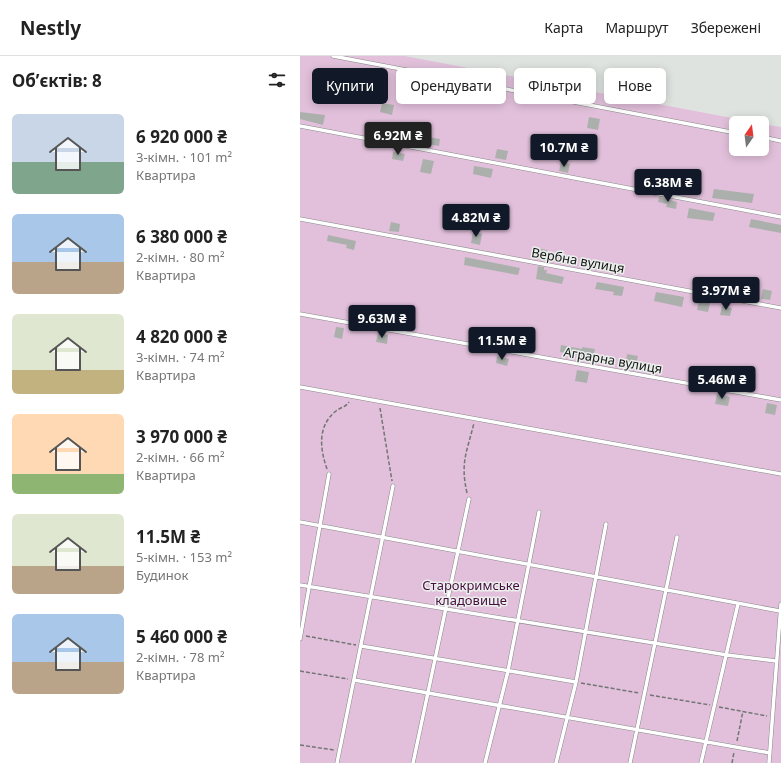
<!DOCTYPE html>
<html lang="uk">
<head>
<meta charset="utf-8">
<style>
	:root { --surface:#fff; --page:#f6f6f6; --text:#222; --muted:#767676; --line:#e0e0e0; --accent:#111827 }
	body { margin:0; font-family:"Noto Sans",sans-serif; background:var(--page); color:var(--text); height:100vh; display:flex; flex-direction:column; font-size:15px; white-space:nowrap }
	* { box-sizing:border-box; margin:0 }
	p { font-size:13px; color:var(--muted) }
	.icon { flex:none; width:22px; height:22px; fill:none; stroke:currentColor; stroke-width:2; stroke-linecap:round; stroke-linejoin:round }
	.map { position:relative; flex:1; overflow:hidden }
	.sheet { display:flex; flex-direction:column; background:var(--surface); width:300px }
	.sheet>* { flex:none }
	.top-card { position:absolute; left:12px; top:12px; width:380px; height:36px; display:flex; gap:8px }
	.needle { width:26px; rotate:14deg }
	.fabs { position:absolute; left:429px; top:60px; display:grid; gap:8px }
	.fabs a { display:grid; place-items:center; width:40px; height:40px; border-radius:6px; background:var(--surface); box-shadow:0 2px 10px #0003; font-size:20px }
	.price { position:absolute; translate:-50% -34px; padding:0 9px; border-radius:4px; background:var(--accent); color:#fff; font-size:13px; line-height:26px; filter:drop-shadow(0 1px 2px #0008) }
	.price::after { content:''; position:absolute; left:50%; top:24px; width:12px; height:9px; margin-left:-6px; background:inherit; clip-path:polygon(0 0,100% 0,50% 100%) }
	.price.on { background:#222; color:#fff }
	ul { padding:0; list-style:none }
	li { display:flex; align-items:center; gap:12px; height:100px; padding:0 12px }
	li span { display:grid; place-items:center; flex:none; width:112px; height:80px; border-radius:6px; color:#555 }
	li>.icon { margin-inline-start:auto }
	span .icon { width:48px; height:48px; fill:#fffc; stroke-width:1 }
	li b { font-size:17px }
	h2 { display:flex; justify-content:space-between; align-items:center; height:48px; padding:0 12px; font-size:17px }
	.chip { padding:0 14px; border-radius:6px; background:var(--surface); box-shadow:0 2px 10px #0003; font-size:14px; line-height:36px }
	.chip.on { background:var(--accent); color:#fff }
	header { display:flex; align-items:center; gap:24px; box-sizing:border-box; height:56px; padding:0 20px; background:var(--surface); border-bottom:1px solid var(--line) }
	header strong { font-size:19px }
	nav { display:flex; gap:22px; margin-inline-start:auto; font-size:14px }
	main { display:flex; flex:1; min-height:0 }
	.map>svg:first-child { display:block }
</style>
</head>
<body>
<header>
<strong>Nestly</strong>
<nav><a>Карта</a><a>Маршрут</a><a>Збережені</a></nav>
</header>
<main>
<section class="sheet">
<h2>Об’єктів: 8<svg class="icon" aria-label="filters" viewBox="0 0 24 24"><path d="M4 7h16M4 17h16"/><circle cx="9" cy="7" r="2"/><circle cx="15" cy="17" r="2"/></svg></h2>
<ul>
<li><span style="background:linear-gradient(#c9d6e8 60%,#7fa58c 0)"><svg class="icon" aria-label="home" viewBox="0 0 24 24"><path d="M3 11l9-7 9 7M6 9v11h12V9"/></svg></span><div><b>6 920 000 ₴</b><p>3-кімн. · 101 m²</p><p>Квартира</p></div></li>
<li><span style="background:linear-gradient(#a9c7e8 60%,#b9a48a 0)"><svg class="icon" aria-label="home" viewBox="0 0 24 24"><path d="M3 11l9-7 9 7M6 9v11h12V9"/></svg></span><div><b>6 380 000 ₴</b><p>2-кімн. · 80 m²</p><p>Квартира</p></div></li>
<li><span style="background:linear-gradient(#dfe7d0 70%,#c2b280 0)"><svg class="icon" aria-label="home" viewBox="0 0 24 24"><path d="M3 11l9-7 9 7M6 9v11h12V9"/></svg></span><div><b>4 820 000 ₴</b><p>3-кімн. · 74 m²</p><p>Квартира</p></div></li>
<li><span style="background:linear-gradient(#ffd9b3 75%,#8fb573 0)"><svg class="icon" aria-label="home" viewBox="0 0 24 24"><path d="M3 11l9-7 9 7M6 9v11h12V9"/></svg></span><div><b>3 970 000 ₴</b><p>2-кімн. · 66 m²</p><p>Квартира</p></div></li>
<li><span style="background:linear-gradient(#dfe7d0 65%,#b9a48a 0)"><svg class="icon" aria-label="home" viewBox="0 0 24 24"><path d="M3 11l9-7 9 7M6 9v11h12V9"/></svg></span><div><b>11.5M ₴</b><p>5-кімн. · 153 m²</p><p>Будинок</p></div></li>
<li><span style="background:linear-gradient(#a9c7e8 60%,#b9a48a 0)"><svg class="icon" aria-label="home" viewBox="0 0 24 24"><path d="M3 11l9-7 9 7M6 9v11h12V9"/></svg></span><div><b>5 460 000 ₴</b><p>2-кімн. · 78 m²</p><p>Квартира</p></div></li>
</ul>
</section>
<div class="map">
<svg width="481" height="707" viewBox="0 0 481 707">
	<rect width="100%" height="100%" fill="#dee3e0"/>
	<path fill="#e2c0db" d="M0,0h105l353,67h-22v26h26v-25l19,3v636h-481z"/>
	<path fill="#acb0ad" d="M69,20l12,2 -2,8 -12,-2z
		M108,27l13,2 -2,9 -12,-3z
		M150,37l12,2 -2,8 -11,-3z
		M82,47l12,2 -2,10 -12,-3z
		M0,56l25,3 -2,10 -23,-6z
		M289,61l11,2 -2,11 -11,-2z
		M128,81l12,2 -1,7 -12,-2z
		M197,93l11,2 -2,9 -11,-2z
		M93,96l12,2 -2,7 -11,-2z
		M123,103l11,2 -3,13 -11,-2z
		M261,106l9,2 -2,9 -9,-2z
		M174,110l19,3 -2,9 -18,-4z
		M342,116l8,2 -2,12 -9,-2z
		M363,122l9,2 -2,13 -10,-2z
		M414,133l40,5 -2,9 -40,-5z
		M359,141l18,5 -1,7 -10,-2 1,-3 -9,-2z
		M389,152l26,5 -2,8 -26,-3z
		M451,163l30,6v8l-32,-6z
		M91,166l9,2 -1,8 -10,-1z
		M173,176l9,2 -2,11 -9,-2z
		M28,179l28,6 -2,9 -8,-2 1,-3 -20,-4z
		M237,192l10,2 -2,11 -9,-4z
		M165,201l55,11 -2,7 -54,-10z
		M238,210l6,1v3h3l-1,3 18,4 -2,7 -26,-5z
		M297,226l27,5 -2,9 -9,-1 1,-3 -19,-3z
		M463,233l9,2 -2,9 -9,-1z
		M356,236l28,5 -2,10 -28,-6z
		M399,245l11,2 -2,9 -11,-2z
		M422,250l10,2 -2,8 -10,-1z
		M36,271l8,1 -2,11 -8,-2z
		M78,277l10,2 -1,9 -11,-2z
		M261,289l21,4v-2l13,2 -2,9 -33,-6z
		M327,298l11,2 -2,9 -10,-2z
		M197,300l12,3 -2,7 -11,-3z
		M277,314l12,2 -2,11 -12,-2z
		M445,316l11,3 -2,11 -11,-2z
		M417,338l13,3 -2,9 -13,-2z
		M467,347l10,2 -2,10 -10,-2z"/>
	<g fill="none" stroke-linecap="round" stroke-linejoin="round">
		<g stroke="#858987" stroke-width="4.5">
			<path id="lane" d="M33,0l403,77
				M0,70l481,91
				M462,81l19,4
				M0,163l481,89
				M0,258l481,86
				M0,331l481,87
				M0,466l480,89
				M0,529l427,70 49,6
				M0,583l29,-165
				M61,590l215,36
				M54,624l416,73
				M37,707l56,-277
				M113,707l56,-264
				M185,707l23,-92 31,-159
				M256,707l20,-81 30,-158
				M330,707l47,-226
				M401,707l37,-159
				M469,707l12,-159"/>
		</g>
		<path stroke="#717573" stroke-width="1.5" stroke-dasharray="4 2" stroke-linecap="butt" d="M80,352l12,73
			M27,413c-7,-20 -10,-43 9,-58 5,-4 10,-4 13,-9
			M167,437c-7,-31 0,-41 7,-70
			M6,580l50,9
			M0,615l48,8
			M281,627l58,10
			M350,639l60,10
			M419,651l48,9
			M437,685l6,-30
			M0,689l34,5
			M432,707l2,-11"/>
		<use href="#lane" stroke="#fff" stroke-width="3.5"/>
	</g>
	<g text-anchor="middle" stroke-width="3" stroke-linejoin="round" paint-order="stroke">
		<g font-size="13" fill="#151716" stroke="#ecf0ed">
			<text transform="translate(278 204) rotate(10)" y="5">Вербна вулиця</text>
			<text transform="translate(313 304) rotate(10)" y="5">Аграрна вулиця</text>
		</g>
		<g font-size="13" fill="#470e40" stroke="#ecf0ed">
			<text x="171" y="534">Старокримське<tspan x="171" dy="15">кладовище</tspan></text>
		</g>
	</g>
</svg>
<div class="fabs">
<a><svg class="needle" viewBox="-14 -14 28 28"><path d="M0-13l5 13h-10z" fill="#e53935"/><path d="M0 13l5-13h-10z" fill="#767676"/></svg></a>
</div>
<b class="price on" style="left:98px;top:100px">6.92M ₴</b>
<b class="price" style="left:264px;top:112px">10.7M ₴</b>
<b class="price" style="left:368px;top:147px">6.38M ₴</b>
<b class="price" style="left:176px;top:182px">4.82M ₴</b>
<b class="price" style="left:426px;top:255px">3.97M ₴</b>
<b class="price" style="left:82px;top:283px">9.63M ₴</b>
<b class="price" style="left:202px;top:305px">11.5M ₴</b>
<b class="price" style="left:422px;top:344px">5.46M ₴</b>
<div class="top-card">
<a class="chip on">Купити</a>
<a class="chip">Орендувати</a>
<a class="chip">Фільтри</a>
<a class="chip">Нове</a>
</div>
</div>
</main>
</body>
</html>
